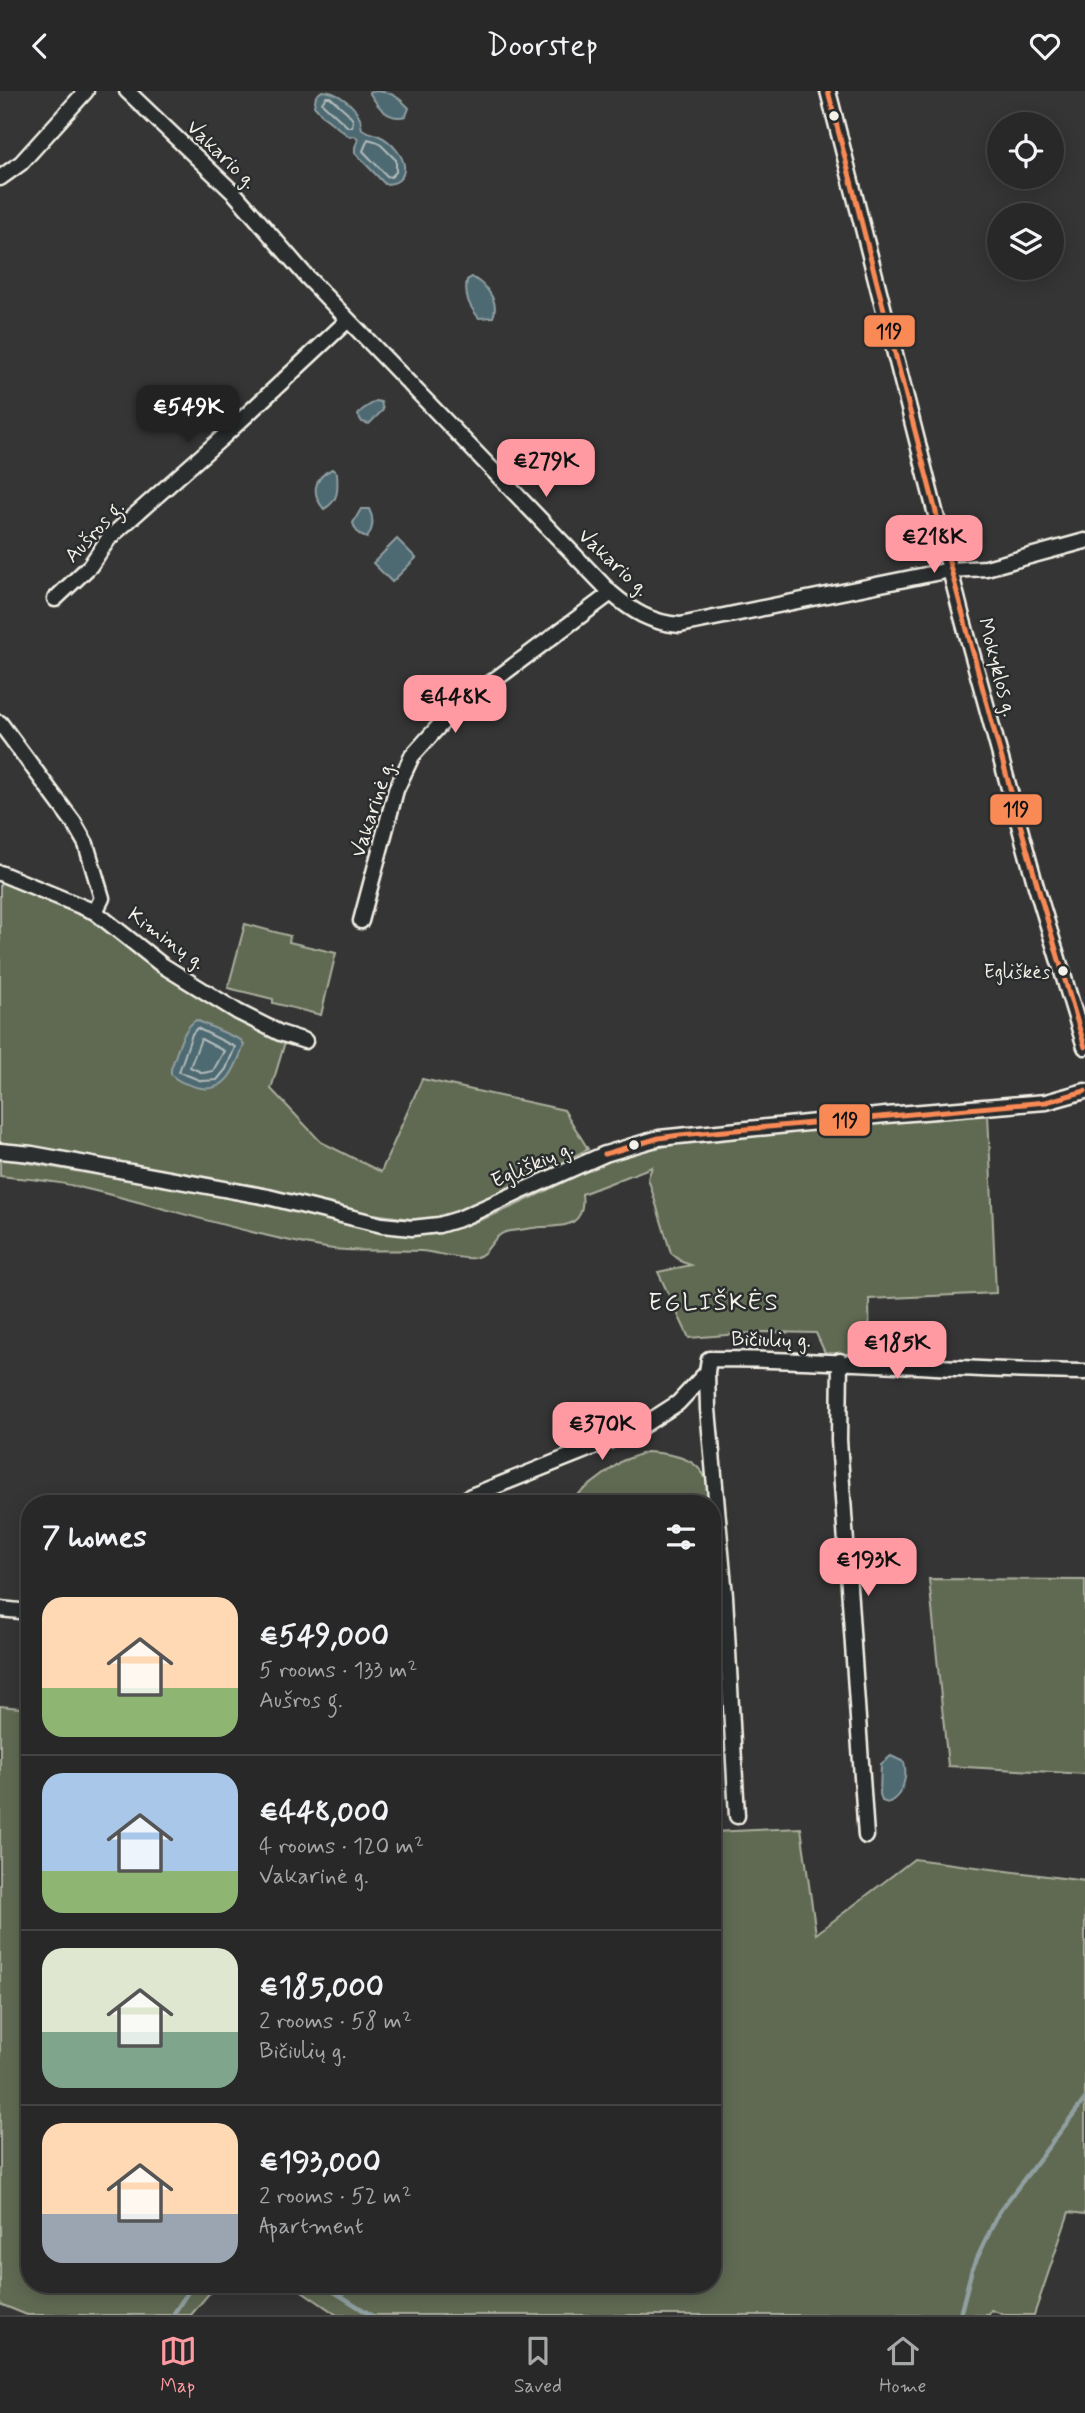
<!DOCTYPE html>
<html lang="en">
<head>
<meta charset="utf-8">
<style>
	:root { --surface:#282828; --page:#343434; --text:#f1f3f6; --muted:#a5a6a8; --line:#444445; --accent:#ff9aa2 }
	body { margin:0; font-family:Mynerve,sans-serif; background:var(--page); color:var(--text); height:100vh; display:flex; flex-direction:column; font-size:26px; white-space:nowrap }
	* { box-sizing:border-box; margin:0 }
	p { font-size:23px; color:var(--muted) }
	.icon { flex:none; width:38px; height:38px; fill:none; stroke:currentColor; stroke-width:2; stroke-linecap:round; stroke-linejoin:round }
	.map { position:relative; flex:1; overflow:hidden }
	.details { position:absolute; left:21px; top:1404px; width:700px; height:798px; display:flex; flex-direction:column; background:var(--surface); border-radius:28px; box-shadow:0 4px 18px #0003,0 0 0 2px var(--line) }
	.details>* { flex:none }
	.fabs { position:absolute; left:987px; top:21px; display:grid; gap:14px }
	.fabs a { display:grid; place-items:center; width:77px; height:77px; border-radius:50%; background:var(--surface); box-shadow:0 4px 18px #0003,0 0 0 2px var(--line); font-size:35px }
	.price { position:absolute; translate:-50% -60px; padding:0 16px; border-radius:14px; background:var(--accent); color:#111; font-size:23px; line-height:46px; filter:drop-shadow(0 2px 4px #0008) }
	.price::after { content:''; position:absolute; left:50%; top:42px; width:21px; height:16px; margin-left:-10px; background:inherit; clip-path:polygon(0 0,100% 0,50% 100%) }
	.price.selected { background:#222; color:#fff }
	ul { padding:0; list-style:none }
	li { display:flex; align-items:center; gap:21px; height:175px; padding:0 21px }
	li+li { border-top:2px solid var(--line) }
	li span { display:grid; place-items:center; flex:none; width:196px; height:140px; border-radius:21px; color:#555 }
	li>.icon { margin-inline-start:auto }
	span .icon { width:84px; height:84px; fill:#fffc; stroke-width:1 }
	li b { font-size:30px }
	h2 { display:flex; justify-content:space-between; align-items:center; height:84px; padding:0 21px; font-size:30px }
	header { display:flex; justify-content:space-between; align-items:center; height:91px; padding:0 21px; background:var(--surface); font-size:32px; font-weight:600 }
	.tabs { display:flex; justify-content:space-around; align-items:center; height:98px; border-top:2px solid var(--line); background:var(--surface); font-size:19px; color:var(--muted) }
	.tabs a { display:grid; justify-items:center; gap:4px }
	.tabs .selected { color:var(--accent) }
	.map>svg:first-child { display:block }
</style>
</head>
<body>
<header><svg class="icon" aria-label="back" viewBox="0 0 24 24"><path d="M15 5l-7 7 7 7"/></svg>Doorstep<svg class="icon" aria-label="heart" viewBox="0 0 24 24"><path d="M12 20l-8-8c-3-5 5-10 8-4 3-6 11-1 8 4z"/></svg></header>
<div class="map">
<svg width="1085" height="2224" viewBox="0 0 1085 2224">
	<rect width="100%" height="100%" fill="#363535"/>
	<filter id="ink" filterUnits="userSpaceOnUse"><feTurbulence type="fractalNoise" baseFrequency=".0143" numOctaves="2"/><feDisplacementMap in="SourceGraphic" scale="14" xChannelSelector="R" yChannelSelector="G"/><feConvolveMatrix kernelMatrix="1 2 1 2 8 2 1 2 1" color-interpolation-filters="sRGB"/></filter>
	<g filter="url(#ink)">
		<path fill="#606b52" stroke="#aaae9d" stroke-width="2" d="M0,789l89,38 114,81 82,43 -14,47 50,53 60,30 41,-93 142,31 24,39 -50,27 -80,36 -22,6 -18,2 -52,-7 -110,-27 -256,-41z
			M245,833l45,12 -1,6 47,11 -15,62 -48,-12v-4l-45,-11z
			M988,1022l8,180 -127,6 1,57 -44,-1 -10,-22 -51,-1 -76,6 -31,-66 33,-7 -9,-3 -11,-9 -23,-75 4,-11 -70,27c4,32 -16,32 -40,33 -11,1 -21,3 -32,4 -20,3 -19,24 -36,27 -11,2 -39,-6 -53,-7 -31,-2 -63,2 -95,-3 -85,-15 -168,-43 -252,-62 -24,-6 -50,-7 -74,-10v-18c96,17 193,32 288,52 53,11 103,29 157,20 50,-9 110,-46 157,-66 32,-13 65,-18 98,-24z
			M646,1361c38,2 63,10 66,51h-146l56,-42z
			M929,1488l156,1v194l-137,-8z
			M0,1615l30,3v575h191l-10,7 -20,24h-164l-27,-11z
			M801,1737l15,106 98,-75 171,22v333l-16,-2 -35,103h-29l-14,-5 -2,5h-652l-41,-28 -10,-3h426v-452z"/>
		<path fill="#4e6972" stroke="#909fa1" stroke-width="2" d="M322,0c14,0 32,13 38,27 1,3 1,8 2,11 5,4 9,3 15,6 13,5 32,24 26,39 -3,8 -10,10 -18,10l-30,-31v-6l3,-7 -3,-4 -5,1 -26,-20 -10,-11 2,-10z
			M371,0c18,0 26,4 38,17l-3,8c-18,5 -28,-9 -37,-24z
			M472,186c14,8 28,24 21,40l-14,1c-10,-12 -15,-22 -12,-38z
			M376,310l5,1 2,8 -14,14 -7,-2 -4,-7 4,-5z
			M332,378l5,4c1,16 2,28 -13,36 -13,-15 -11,-31 8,-40z
			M361,418h8c6,11 4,20 -2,29 -8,-2 -12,-7 -14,-15z
			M397,448l19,19 -24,24 -19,-19z
			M196,929l45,20 3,5c-9,24 -18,50 -48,42 -9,-3 -19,-5 -25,-13v-5c6,-16 11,-40 25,-49z
			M891,1665l13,6c4,15 -1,34 -16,41l-6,-2 -2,-7 1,-30z"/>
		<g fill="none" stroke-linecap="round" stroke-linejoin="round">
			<path stroke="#b2bbb9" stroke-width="2" d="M326,6h4l17,15 6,8 -1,7h-4l-26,-24z
				M368,48l10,3 18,18v12l-5,5 -4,-1 -24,-25z
				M197,937l38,19 -9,22 -9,11 -15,1 -23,-9 13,-38z
				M201,948l23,12 -11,20 -10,2 -13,-6z"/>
			<path stroke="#909fa1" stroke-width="4.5" d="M322,2193l49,31
				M173,2224l20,-31
				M960,2224l12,-46 27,-57 86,-113"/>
			<g stroke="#f4f1e8" stroke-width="19">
				<path id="minor" d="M127,0l109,104 71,82 304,316c21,18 40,30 69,32l270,-55 36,-2 99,-27
					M828,0l133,522 74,270 50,164
					M0,87l21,-15 65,-72
					M55,508l35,-33 19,-28 114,-101 125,-117
					M0,632l74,100 12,21 16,54 -7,14
					M0,782l95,39 67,53 76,47 42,21 25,8
					M361,830l35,-131 16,-34 36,-40 29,-23 134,-100
					M0,1060l32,3 236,43 114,28 30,3 27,-3 20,-6 146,-65 54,-16 227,-23 160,-13 39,-11
					M840,1270l-1,79 27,396
					M460,1412l11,-7 165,-66 42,-27 29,-31
					M0,1518l30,3
					M737,1725l-12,-220 -17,-187 -1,-37 2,-13c126,0 251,12 376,13"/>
			</g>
			<use href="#minor" stroke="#2a2d2e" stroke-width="14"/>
			<g stroke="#2a2d2e" stroke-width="10">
				<path id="bus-1" d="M828,0c82,320 161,640 257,956
					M605,1063l54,-16 21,-3 366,-33 39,-11"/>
			</g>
			<use href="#bus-1" stroke="#f98a56" stroke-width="5"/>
		</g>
	</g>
	<g fill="#f4f1e8" stroke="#2a2d2e" stroke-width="2.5">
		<circle cx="834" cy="25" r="6"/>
		<circle cx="1063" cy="880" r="6"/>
		<circle cx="634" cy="1054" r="6"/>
	</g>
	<g text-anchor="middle" stroke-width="5" stroke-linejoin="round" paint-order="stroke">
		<g font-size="19" fill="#f4f1e8" stroke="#2a2d2e" text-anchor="end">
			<text x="1050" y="887">Egliškės</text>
		</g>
		<g font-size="21" fill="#f4f1e8" stroke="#2a2d2e">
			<text transform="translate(222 63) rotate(44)" y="7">Vakario g.</text>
			<text transform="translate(94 440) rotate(-47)" y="7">Aušros g.</text>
			<text transform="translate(614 471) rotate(43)" y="7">Vakario g.</text>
			<text transform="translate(998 576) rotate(75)" y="7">Mokyklos g.</text>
			<text transform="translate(372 718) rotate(-72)" y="7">Vakarinė g.</text>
			<text transform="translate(167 847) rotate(36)" y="7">Kiminų g.</text>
			<text transform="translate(532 1073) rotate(-24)" y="7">Egliškių g.</text>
			<text transform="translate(771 1248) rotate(1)" y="7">Bičiulių g.</text>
		</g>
		<g font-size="24" letter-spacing="2" fill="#f4f1e8" stroke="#2a2d2e">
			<text x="714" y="1219">EGLIŠKĖS</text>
		</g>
	</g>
	<g stroke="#2a2d2e" stroke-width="2.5">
		<rect x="863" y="223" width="53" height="34" rx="7" fill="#f98a56"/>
		<rect x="989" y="702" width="54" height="33" rx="7" fill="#f98a56"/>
		<rect x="818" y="1012" width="53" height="34" rx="7" fill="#f98a56"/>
	</g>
	<g font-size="19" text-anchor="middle" font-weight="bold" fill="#111">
		<text x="889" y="247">119</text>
		<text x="1016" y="725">119</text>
		<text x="845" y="1036">119</text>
	</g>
</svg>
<div class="fabs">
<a><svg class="icon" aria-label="locate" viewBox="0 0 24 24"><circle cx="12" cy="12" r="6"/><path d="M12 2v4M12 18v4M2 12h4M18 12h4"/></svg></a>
<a><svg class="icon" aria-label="layers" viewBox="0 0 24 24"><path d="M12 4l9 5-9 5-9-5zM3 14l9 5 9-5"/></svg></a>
</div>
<b class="price selected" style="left:188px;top:354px">€549K</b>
<b class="price" style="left:546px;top:408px">€279K</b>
<b class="price" style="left:934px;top:484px">€218K</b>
<b class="price" style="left:455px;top:644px">€448K</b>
<b class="price" style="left:897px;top:1290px">€185K</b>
<b class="price" style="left:602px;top:1371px">€370K</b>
<b class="price" style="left:868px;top:1507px">€193K</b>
<section class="details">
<h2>7 homes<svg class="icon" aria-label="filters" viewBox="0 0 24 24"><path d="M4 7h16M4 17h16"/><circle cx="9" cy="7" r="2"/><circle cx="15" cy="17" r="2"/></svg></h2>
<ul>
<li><span style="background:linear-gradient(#ffd9b3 65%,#8fb573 0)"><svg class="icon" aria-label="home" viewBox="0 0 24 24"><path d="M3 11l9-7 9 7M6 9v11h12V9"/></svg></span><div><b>€549,000</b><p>5 rooms · 133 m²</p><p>Aušros g.</p></div></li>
<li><span style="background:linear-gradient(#a9c7e8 70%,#8fb573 0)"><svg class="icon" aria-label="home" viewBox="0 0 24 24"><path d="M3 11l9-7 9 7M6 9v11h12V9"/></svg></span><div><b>€448,000</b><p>4 rooms · 120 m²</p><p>Vakarinė g.</p></div></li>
<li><span style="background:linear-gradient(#dfe7d0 60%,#7fa58c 0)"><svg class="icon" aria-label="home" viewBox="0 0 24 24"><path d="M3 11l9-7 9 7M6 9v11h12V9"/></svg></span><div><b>€185,000</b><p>2 rooms · 58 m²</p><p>Bičiulių g.</p></div></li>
<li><span style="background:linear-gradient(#ffd9b3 65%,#9aa5b1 0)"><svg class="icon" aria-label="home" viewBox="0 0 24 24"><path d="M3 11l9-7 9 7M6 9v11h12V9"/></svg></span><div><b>€193,000</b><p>2 rooms · 52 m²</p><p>Apartment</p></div></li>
</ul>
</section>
</div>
<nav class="tabs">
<a class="selected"><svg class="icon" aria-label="map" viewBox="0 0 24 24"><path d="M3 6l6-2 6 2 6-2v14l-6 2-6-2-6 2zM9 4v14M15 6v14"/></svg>Map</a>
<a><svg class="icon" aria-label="saved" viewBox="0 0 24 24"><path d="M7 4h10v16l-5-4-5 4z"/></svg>Saved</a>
<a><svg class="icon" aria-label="home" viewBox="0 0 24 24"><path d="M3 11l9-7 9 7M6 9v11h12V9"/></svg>Home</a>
</nav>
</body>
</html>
